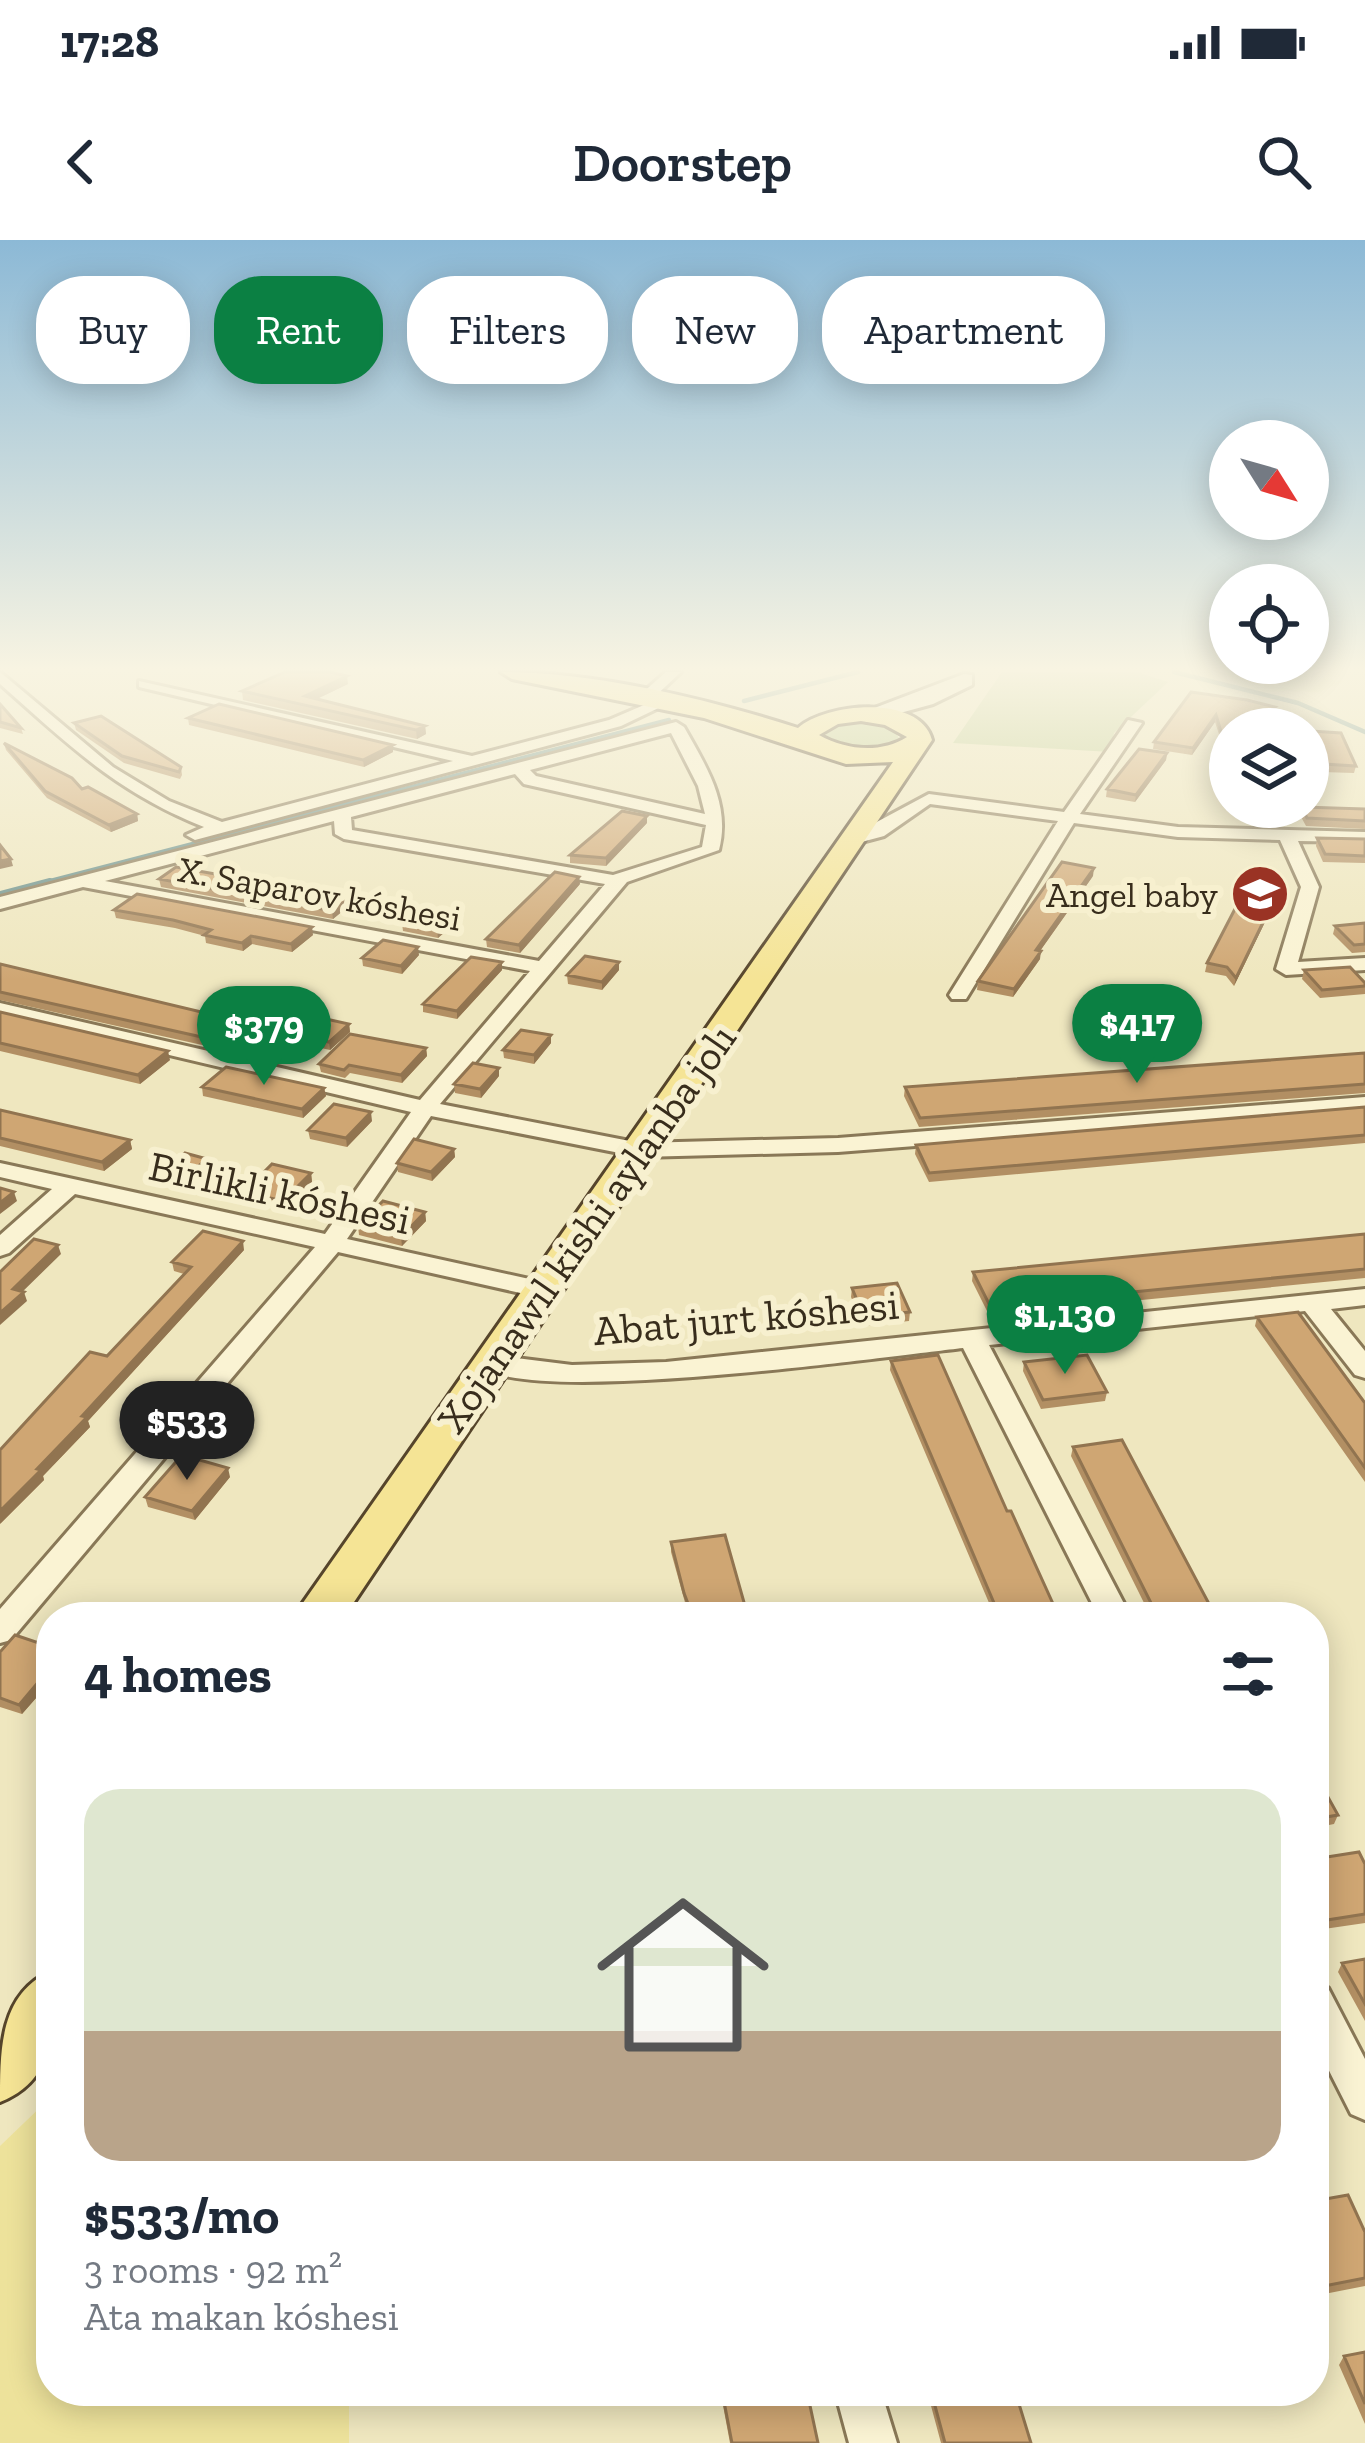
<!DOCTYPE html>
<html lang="en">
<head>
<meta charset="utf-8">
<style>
	:root { --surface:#fff; --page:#f6f6f7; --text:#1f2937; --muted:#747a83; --line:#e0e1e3; --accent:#0b8043 }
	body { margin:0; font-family:"Zilla Slab",serif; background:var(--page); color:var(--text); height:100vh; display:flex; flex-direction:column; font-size:45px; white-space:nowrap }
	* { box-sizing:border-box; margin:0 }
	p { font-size:39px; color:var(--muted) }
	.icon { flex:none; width:66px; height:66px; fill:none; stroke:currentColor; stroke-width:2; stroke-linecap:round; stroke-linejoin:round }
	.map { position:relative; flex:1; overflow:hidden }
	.details { position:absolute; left:36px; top:1362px; width:1293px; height:804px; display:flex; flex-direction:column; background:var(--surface); border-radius:48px; box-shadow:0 6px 30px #0003 }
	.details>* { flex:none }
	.banner { position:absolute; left:36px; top:36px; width:1293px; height:108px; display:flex; gap:24px }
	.needle { width:78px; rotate:127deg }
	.controls { position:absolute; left:1209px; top:180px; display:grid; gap:24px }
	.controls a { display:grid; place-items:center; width:120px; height:120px; border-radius:50%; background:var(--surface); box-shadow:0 6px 30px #0003; font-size:60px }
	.price { position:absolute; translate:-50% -102px; padding:0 27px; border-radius:42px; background:var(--accent); color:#fff; font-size:39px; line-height:78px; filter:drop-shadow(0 3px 6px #0008) }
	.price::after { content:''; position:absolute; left:50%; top:72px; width:36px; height:27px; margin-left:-18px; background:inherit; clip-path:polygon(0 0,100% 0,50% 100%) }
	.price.active { background:#222; color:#fff }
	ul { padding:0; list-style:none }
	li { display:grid; align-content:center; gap:24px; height:636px; padding:0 48px }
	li+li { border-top:3px solid var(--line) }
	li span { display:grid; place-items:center; height:372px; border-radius:36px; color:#555 }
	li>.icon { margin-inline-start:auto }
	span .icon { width:216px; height:216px; fill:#fffc; stroke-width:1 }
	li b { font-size:51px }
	h2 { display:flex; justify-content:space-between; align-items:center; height:144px; padding:0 48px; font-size:51px }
	.tag { padding:0 42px; border-radius:48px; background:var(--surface); box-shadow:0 6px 30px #0003; font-size:42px; line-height:108px }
	.tag.active { background:var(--accent); color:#fff }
	.status { display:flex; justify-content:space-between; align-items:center; height:84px; padding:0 60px; background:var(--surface); direction:ltr }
	.status svg { height:33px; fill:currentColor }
	header { display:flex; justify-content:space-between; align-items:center; height:156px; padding:0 48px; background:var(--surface); font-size:54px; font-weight:600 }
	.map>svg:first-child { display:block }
</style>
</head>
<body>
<div class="status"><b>17:28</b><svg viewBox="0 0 49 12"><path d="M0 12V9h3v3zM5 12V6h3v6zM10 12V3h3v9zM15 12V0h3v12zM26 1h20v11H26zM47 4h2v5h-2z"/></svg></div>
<header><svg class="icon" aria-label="back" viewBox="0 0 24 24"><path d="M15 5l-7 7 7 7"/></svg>Doorstep<svg class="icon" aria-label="search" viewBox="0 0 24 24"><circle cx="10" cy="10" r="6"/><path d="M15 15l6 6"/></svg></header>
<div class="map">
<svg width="1365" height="2203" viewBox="0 0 1365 2203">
	<rect width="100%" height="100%" fill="#efe7bf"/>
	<path fill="#e5e4ac" d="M1213,432h85l46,10 -26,10 -40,-1z"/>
	<path fill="#bfce93" d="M1002,432h135l31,10 -54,51 -3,19 -158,-9z
		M860,482l32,6 9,13 -28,10 -46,-9 -3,-5 6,-9z"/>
	<path fill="#ede29b" d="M51,1857v294h298v52h-349v-297z"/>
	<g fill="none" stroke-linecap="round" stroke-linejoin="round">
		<path stroke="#698f8b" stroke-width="4.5" d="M1174,432l124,31 67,29
			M744,461l114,-29
			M39,644l630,-164"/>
		<path stroke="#698f8b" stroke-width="6" d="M0,654l50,-13"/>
		<g stroke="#897857" stroke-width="6">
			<path id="minor" d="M0,432l113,95 56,34 53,21 231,-61 -314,-74v-6l333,75 137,-36 49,-21 13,3 -50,24 -426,114 -9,-5 18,-8c-88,-35 -135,-82 -204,-143z
				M666,432h15l-31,29h-10v-6z
				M1128,480l14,3 -62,91 98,13 187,5v10l-67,-1 21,46 -21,75 67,-4v12l-79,5 -10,-6 25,-82 -21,-47 -102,-3 -104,-14 -108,176h-14l-3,-4 109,-174 -128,-17 -46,32 -30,8 -9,-5 84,-45 135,18z
				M676,482l8,5c22,39 47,77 35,123l-92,32 -187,222 200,39 198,-5 527,-41v14l-527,41 -198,5 -209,-41 -84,123 205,45 4,6 -4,6 -9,2 -205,-46 -327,388 -11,3v-34l315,-362 -240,-53 -66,59 -9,3v-21l52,-46 -52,-12v-14l325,71 86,-122 -411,-97v-12l420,97 110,-129 -447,-84 -83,22v-12zM671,493l27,53 7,28 -169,-38 -6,-6zM515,534l9,10 182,41 -4,22 -89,28 -261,-45 -1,-13zM334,581l1,13 9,5 261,45 -66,77 -434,-80z
				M1365,1049v16l-34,4 34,42v27l-10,-3 -50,-64 -316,34 142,272h-32l-136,-269c-73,8 -445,61 -485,16l14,-9 80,10 94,-3z
				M1314,1743l14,5 37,71v61l-14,-6 -37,-73z
				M835,2151h46l16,52h-48z"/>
		</g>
		<g stroke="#6b593a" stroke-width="6">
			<path id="secondary" d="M964,434l8,1v10l-39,19 -66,18 -11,-7z"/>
		</g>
		<g stroke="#56452b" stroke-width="6">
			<path id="primary" d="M501,432c94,0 207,27 297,56 28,-25 122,-34 134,12l-588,877h-51l600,-855 -47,2 -142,-46 -192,-39zM861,481l24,4 22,12c-27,17 -61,13 -88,-2l19,-11z
				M51,1731c0,54 9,107 -51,131 0,-54 0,-108 51,-131z"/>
		</g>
		<use href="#minor" fill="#faf3d3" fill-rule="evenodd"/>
		<use href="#secondary" fill="#faf3d3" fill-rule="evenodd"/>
		<use href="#primary" fill="#f5e495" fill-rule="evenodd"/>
	</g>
	<path fill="#b28f63" d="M348,444l-31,15 108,27 1,8 -9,5 -174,-39 -1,-9z
		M1191,452l82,22 -23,15h-20v39l-15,-46 -23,33 -39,-6 1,-7z
		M0,464l21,24 2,6 -23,-6z
		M188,478l205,34 -29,15 -175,-42z
		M74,483l107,44 1,8 -2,4 -56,-16 -48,-33z
		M1311,491l45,35 -2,7 -32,-1 -13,-34z
		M4,503l78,46 55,25 1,7 -27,11 -64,-34 -41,-48z
		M1167,513l-1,7 -31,42 -29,-5 1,-8z
		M1302,567l63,2v20l-59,-3 -6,-11z
		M647,583l-41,43 -36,-3v-8z
		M1317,598l48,1v24l-42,-1 -7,-16z
		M1093,636l-53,75v8l-27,38 -36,-7 1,-9z
		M159,639l190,19 1,7 -17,14 -172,-32z
		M580,644l-60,69 -33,-6 -1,-8z
		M1281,649l-47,97 -8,-10 -21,-4 2,-9z
		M114,670l199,25 -21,17 -40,-8 -9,7 -37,-8 -1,-7 -30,-8 -59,-10z
		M402,683l52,1 -16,14 -35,-7z
		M1365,683v29l-13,1 -19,-19 2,-8z
		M419,715l-17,19 -39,-8 -1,-8z
		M502,722v8l-45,49 -34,-7v-8z
		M0,724l282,76 -21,18 -261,-58z
		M619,730l-17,20 -34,-6 -1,-9z
		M1304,730l61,13v11l-45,4 -18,-19z
		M0,772l170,48 -30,24 -140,-33z
		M349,784l1,8 -20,18 -41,-9 -1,-8z
		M551,795v8l-17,21 -30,-6 -1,-8z
		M426,808l1,8 -25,27 -52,-10 -5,5 -24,-6 -2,-8z
		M1365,813v40l-446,34 -15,-31 1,-9z
		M499,836l-18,22 -26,-5 -1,-9z
		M202,847l122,1 2,8 -23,22 -100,-22z
		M1365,867v36l-436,39 -14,-28 1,-9z
		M0,870l130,30 2,9 -28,22 -104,-25z
		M372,881l-25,26 -37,-8 -2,-9z
		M454,909l1,8 -23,24 -34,-9 -1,-9z
		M207,919l2,8 -25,22 -23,-6 -2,-9z
		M311,933l1,9 -28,28 -38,-9 -2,-9z
		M425,972l1,9 -24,25 -43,-11 -1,-9z
		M1365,994v44l-376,37 -17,-34 1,-9z
		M244,1010l-156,171 2,6 -47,49 1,4 -44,44 107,-168 77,-82 -10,-3 -2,-9z
		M852,1048l58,24 -1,9 -46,5 -12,-29z
		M1257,1077l108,86v79l-110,-156z
		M891,1121l116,150 52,106h-64l-105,-247z
		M1024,1122l83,30 -2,9 -64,8 -18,-38z
		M1073,1207l143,170h-65l-80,-161z
		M230,1237l-35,43 -47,-13 -3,-10z
		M671,1302l74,64 6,11h-62l-18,-65z
		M51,1407v34l-29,33 -22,-7v-55z
		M1314,1532l24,43 -4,9 -20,4z
		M1314,1619l51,5v59l-41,6 -10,-18z
		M1365,1719v62l-27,-49 4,-9z
		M1314,1893l9,20 -4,9 -5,1z
		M1314,1961l51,31v54l-51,10z
		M1365,2112v72l-26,-59 5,-9z
		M714,2151h86l18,52h-88l-8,-43 -6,1z
		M927,2151h88l16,52h-90z"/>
	<path fill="#917450" d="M347,436l1,8 -42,20 -1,-8z
		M1275,467l-2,7 -23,15h-9z
		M1216,475l-1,7 -23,33 1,-7z
		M425,486l1,8 -9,5 -1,-9z
		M393,505v7l-29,15 -1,-7z
		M1167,513l-1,7 -31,42 1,-7z
		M137,574l1,7 -27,11 -2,-7z
		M647,576v7l-41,43v-8z
		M11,619l2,7 -13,3v-8z
		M1094,628l-1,8 -58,82 1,-8z
		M579,637l1,7 -60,69 -1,-8z
		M1283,641l-2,8 -47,97 2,-8z
		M349,658l1,7 -17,14 -1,-8z
		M453,676l1,8 -16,14 -1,-8z
		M312,687l1,8 -21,17 -1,-8z
		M251,696l1,8 -9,7 -1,-8z
		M418,707l1,8 -17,19 -1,-8z
		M1041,711l-1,8 -27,38 1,-8z
		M502,722v8l-45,49v-8z
		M619,722v8l-17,20v-8z
		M349,784l1,8 -20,18 -1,-8z
		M281,791l1,9 -21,18 -1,-8z
		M551,795v8l-17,21v-9z
		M426,808l1,8 -25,27 -1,-8z
		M168,811l2,9 -30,24 -2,-9z
		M499,828v8l-18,22 -1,-9z
		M324,848l2,8 -23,22 -1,-9z
		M371,872l1,9 -25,26 -1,-9z
		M130,900l2,9 -28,22 -2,-9z
		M454,909l1,8 -23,24 -1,-9z
		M207,919l2,8 -25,22 -2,-9z
		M311,933l1,9 -28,28 -1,-9z
		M14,952l3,9 -17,13v-11z
		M425,972l1,9 -24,25 -1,-9z
		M243,1001l1,9 -156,171 2,6 -47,49 1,4 -44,44v-13l82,-95z
		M58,1005l3,9 -45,44 -3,-9z
		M24,1052l3,9 -27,24v-12z
		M228,1228l2,9 -35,43 -3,-9z
		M51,1427v14l-29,33 -3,-9z"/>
	<path fill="#cfa673" stroke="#917450" stroke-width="3" d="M285,432h45l17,4 -42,20 120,30 -9,4 -174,-39z
		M1191,452l56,8 28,7 -33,21 13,1h-25v32l-14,-46 -23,33 -39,-6z
		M0,464l21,24 -21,-6z
		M219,464l174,41 -30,15 -175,-42z
		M101,476l80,51 -2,5 -57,-16 -48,-33z
		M1311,491l30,2 15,33 -32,-2z
		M4,503l68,35 10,11 6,-2 49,27 -28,11 -64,-34z
		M1139,509l28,4 -31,42 -29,-6z
		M1302,567l63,2v12l-58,-3z
		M622,571l25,5 -41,42 -36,-3z
		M1317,598l48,1v17l-40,-2z
		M0,605l11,14 -11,2z
		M1062,622l32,6 -58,82 5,1 -27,38 -36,-8z
		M176,627l173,31 -17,13 -173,-32z
		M555,632l24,5 -60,68 -33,-6z
		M1252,636l31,5 -47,97 -9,-11 -20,-4z
		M137,654l175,33 -21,17 -40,-8 -9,7 -38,-8 7,-5 -38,-10 -59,-10z
		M418,670l35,6 -16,14 -35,-7z
		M1365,683v21l-11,1 -19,-19z
		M383,700l35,7 -17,19 -39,-8z
		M585,716l34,6 -17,20 -35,-7z
		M471,717l31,5 -45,49 -34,-7z
		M0,724l281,67 -21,19 -260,-58z
		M1350,727l15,16v3l-43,4 -18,-20z
		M0,772l168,39 -30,24 -138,-32z
		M308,775l41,9 -20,18 -41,-9z
		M521,790l30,5 -17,20 -31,-5z
		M350,794l76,14 -25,27 -52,-10 -5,5 -25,-6z
		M1365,813v31l-445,34 -15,-31z
		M473,823l26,5 -19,21 -26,-5z
		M226,827l98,21 -22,21 -100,-22z
		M334,864l37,8 -25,26 -38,-8z
		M1365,867v28l-436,38 -13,-28z
		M0,870l130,30 -28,22 -102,-24z
		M414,899l40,10 -23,23 -34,-9z
		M185,913l22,6 -25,21 -23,-6z
		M272,924l39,9 -28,28 -39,-9z
		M0,948l14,4 -14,11z
		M383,961l42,11 -24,25 -43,-11z
		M203,991l40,10 -161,175 5,1 -50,52 4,1 -41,41v-61l90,-98 17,4 84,-89 -19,-5z
		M1365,994v35l-375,37 -17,-34z
		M34,999l24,6 -45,44 11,3 -24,21v-41z
		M897,1043l13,29 -46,5 -12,-29z
		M1298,1072l67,91v65l-108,-151z
		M938,1115l69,156h4l48,106h-59l-109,-256z
		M1087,1115l20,37 -64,8 -19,-38z
		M1122,1200l94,177h-58l-85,-170z
		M182,1215l46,13 -36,43 -47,-14z
		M725,1295l20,71 6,11h-58l-9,-24 -13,-51z
		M15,1395l36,12v20l-32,38 -19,-7v-46z
		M1314,1532l24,43 -24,4z
		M1359,1612l6,12v50l-38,6 -13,-26v-35z
		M1365,1719v45l-23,-41z
		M1314,1893l9,20 -9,1z
		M1348,1955l17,37v46l-51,10v-87z
		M1365,2112v52l-21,-48z
		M716,2151h84l2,11 7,-1 9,42h-86l-10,-52 -6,2z
		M931,2151h84l16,52h-86z"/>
	<linearGradient id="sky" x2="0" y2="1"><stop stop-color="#8cb9d6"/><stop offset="0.58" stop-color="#f8f4e2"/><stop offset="1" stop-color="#f8f4e2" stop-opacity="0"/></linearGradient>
	<rect width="1365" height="740" fill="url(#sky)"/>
	<defs>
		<g id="school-disc" transform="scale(3)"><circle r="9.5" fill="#9a3324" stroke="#f7f0cf"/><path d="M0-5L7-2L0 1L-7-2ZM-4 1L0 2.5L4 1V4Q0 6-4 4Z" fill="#fff"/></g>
	</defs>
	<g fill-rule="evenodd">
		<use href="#school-disc" x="1260" y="654"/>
	</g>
	<g text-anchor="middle" stroke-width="12" stroke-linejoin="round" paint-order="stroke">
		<g font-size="36" fill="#382d1c" stroke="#f7f0cf">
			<text transform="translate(320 653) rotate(10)" y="13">X. Saparov kóshesi</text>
		</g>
		<g font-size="36" fill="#382d1c" stroke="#f7f0cf" text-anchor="end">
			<text x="1218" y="667">Angel baby</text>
		</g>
		<g font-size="42" fill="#382d1c" stroke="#f7f0cf">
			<text transform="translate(280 952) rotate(12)" y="15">Birlikli kóshesi</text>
			<text transform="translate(586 988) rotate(-55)" y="15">Xojanawıl kishi aylanba jolı</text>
			<text transform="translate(746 1077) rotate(-5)" y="15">Abat jurt kóshesi</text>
		</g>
	</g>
</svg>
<div class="controls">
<a><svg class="needle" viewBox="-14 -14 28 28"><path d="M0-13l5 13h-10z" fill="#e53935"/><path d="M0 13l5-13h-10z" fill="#747a83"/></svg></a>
<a><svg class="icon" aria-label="locate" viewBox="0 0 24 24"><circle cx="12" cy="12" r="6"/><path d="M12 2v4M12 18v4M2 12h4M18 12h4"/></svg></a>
<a><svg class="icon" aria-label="layers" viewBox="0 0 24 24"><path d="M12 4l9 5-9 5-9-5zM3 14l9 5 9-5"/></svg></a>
</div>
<b class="price" style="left:1137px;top:846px">$417</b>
<b class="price" style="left:264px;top:848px">$379</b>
<b class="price" style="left:1065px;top:1137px">$1,130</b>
<b class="price active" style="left:187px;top:1243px">$533</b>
<div class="banner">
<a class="tag">Buy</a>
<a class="tag active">Rent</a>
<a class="tag">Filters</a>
<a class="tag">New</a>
<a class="tag">Apartment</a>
</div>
<section class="details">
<h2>4 homes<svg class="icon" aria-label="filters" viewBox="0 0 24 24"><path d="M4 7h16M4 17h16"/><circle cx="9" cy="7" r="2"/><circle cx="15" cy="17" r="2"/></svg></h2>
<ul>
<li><span style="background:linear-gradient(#dfe7d0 65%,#b9a48a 0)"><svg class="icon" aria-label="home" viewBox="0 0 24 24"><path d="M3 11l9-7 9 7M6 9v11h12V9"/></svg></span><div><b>$533/mo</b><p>3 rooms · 92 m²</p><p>Ata makan kóshesi</p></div></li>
</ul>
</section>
</div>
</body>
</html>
